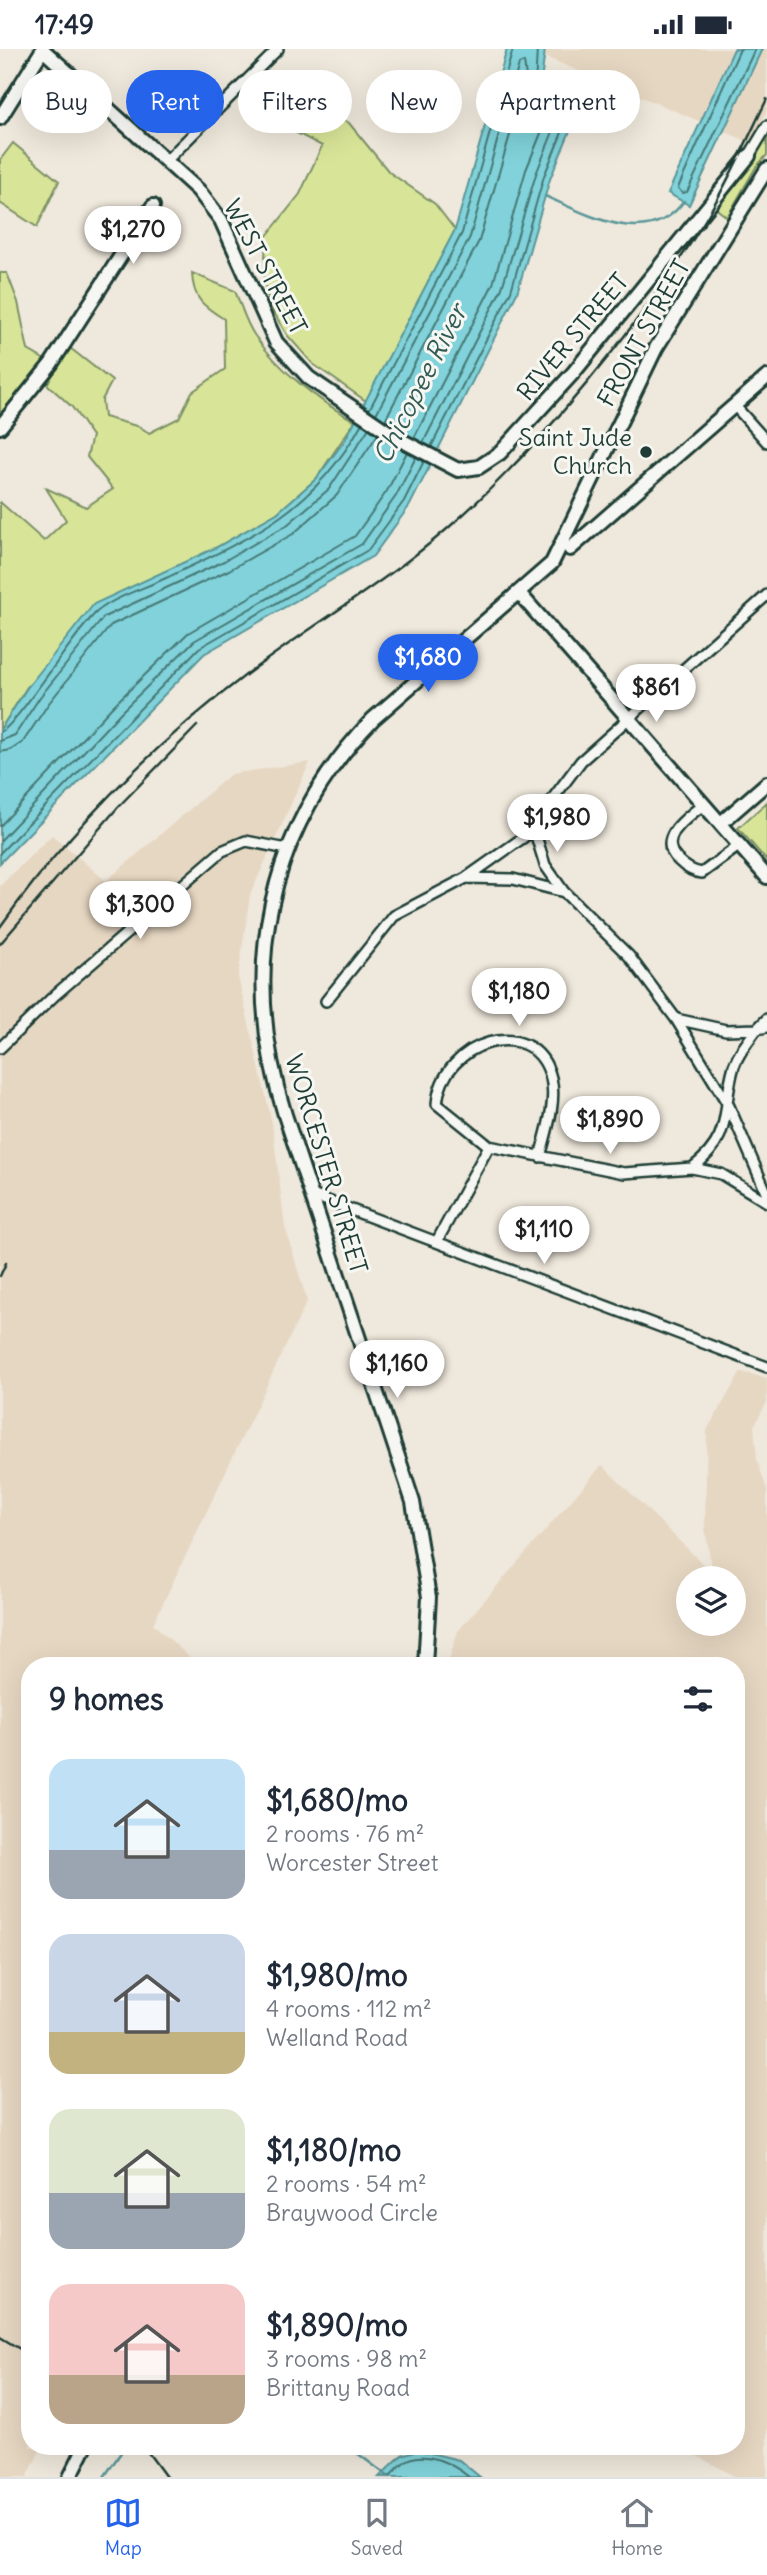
<!DOCTYPE html>
<html lang="en">
<head>
<meta charset="utf-8">
<style>
	:root { --surface:#fff; --page:#f6f6f7; --text:#1f2937; --muted:#747a83; --line:#e0e1e3; --accent:#2563eb }
	body { margin:0; font-family:Delius,sans-serif; background:var(--page); color:var(--text); height:100vh; display:flex; flex-direction:column; font-size:26px; white-space:nowrap }
	* { box-sizing:border-box; margin:0 }
	p { font-size:23px; color:var(--muted) }
	.icon { flex:none; width:38px; height:38px; fill:none; stroke:currentColor; stroke-width:2; stroke-linecap:round; stroke-linejoin:round }
	.map { position:relative; flex:1; overflow:hidden }
	.details { position:absolute; left:21px; top:1608px; width:724px; height:798px; display:flex; flex-direction:column; background:var(--surface); border-radius:28px; box-shadow:0 7px 28px #0002 }
	.details>* { flex:none }
	.banner { position:absolute; left:21px; top:21px; width:726px; height:63px; display:flex; gap:14px }
	.controls { position:absolute; left:676px; top:1517px; display:grid; gap:14px }
	.controls a { display:grid; place-items:center; width:70px; height:70px; border-radius:50%; background:var(--surface); box-shadow:0 7px 28px #0002; font-size:35px }
	.price { position:absolute; translate:-50% -60px; padding:0 16px; border-radius:24px; background:#fff; color:#222; font-size:23px; line-height:46px; filter:drop-shadow(0 2px 4px #0008) }
	.price::after { content:''; position:absolute; left:50%; top:42px; width:21px; height:16px; margin-left:-10px; background:inherit; clip-path:polygon(0 0,100% 0,50% 100%) }
	.price.selected { background:var(--accent); color:#fff }
	ul { padding:0; list-style:none }
	li { display:flex; align-items:center; gap:21px; height:175px; padding:0 28px }
	li span { display:grid; place-items:center; flex:none; width:196px; height:140px; border-radius:21px; color:#555 }
	li>.icon { margin-inline-start:auto }
	span .icon { width:84px; height:84px; fill:#fffc; stroke-width:1 }
	li b { font-size:30px }
	h2 { display:flex; justify-content:space-between; align-items:center; height:84px; padding:0 28px; font-size:30px }
	.tag { padding:0 24px; border-radius:32px; background:var(--surface); box-shadow:0 7px 28px #0002; font-size:24px; line-height:63px }
	.tag.selected { background:var(--accent); color:#fff }
	.status { display:flex; justify-content:space-between; align-items:center; height:49px; padding:0 35px; background:var(--surface); direction:ltr }
	.status svg { height:19px; fill:currentColor }
	.tabs { display:flex; justify-content:space-around; align-items:center; height:98px; border-top:2px solid var(--line); background:var(--surface); font-size:19px; color:var(--muted) }
	.tabs a { display:grid; justify-items:center; gap:4px }
	.tabs .selected { color:var(--accent) }
	.map>svg:first-child { display:block }
</style>
</head>
<body>
<div class="status"><b>17:49</b><svg viewBox="0 0 49 12"><path d="M0 12V9h3v3zM5 12V6h3v6zM10 12V3h3v9zM15 12V0h3v12zM26 1h20v11H26zM47 4h2v5h-2z"/></svg></div>
<div class="map">
<svg width="767" height="2428" viewBox="0 0 767 2428">
	<rect width="100%" height="100%" fill="#efe8dc"/>
	<filter id="ink" filterUnits="userSpaceOnUse"><feTurbulence type="fractalNoise" baseFrequency=".0143" numOctaves="2"/><feDisplacementMap in="SourceGraphic" scale="14" xChannelSelector="R" yChannelSelector="G"/><feConvolveMatrix kernelMatrix="1 2 1 2 8 2 1 2 1" color-interpolation-filters="sRGB"/></filter>
	<g filter="url(#ink)">
		<path fill="#e6d7c2" fill-rule="evenodd" d="M545,0h222v61l-15,33 -209,-87z
			M310,713l-60,133 -12,82 34,146 13,104 22,74 -154,323 35,32 16,10h-174v781h12l-15,30h-27v-1591l52,-51 54,46 125,-107z
			M741,1323l26,6v24l-13,24 3,34 10,30v987h-31l-55,-30h56v-781h-290l11,-35 144,-166 111,109 -8,-45 2,-99zM688,1530h45v45h-45z"/>
		<path fill="#d8e598" stroke="#7c9166" stroke-width="2" d="M266,24l83,50 40,49 46,32 20,26 -89,171 -53,-37 -26,-29 -16,-27 -7,-26 2,-45 34,-43 22,-48 -54,-28 8,-21 -16,-17z
			M767,87v19l-11,12 -29,50 -13,-10z
			M13,94l46,38 -22,46 -37,-24v-43z
			M0,224h7l11,29 10,48 17,10 -45,56z
			M192,224l43,18c6,14 11,33 20,45 25,35 63,65 100,85l-39,58 -39,34 -60,34 -190,140 -27,43v-228l44,39 22,-21 -20,-32 40,19 27,-18 -26,-32 5,-21 -20,-29 -25,-23 23,-36 42,33 -10,19 2,17 36,10 9,6 30,-15 13,-26 33,-23 -1,-50c-21,-13 -31,-20 -32,-46z
			M767,753v59l-29,-33z"/>
		<path fill="#81d2da" stroke="#5a9698" stroke-width="2" d="M507,0h38l-4,34 23,7 24,-2 -38,91 -33,114 -107,212 -37,51 -169,98 -204,209v-133l27,-42 67,-84 123,-57 60,-34 39,-34 29,-39 110,-210z
			M734,0h28l-73,156 -21,-12z
			M418,2401l41,10 21,17h-101l23,-22z"/>
		<g fill="none" stroke-linecap="round" stroke-linejoin="round">
			<path stroke="#467976" stroke-width="2" d="M740,0l-62,139 4,5 5,-1 68,-143
				M369,361l93,-177 51,-184
				M376,365l94,-177 49,-173 5,-2 4,30 7,6 26,7 1,4 -26,65 -34,114 -79,155
				M385,371l94,-179 40,-137 4,-2 23,10 2,4 -22,54 -33,114 -79,154
				M431,398l80,-156 33,-115 31,-75 -2,-5 -11,1 -27,-10 2,-38
				M0,683c13,-1 78,-106 99,-122 18,-14 46,-22 67,-32 85,-40 149,-68 196,-155
				M0,692l15,-6 25,-38 64,-80 120,-56 63,-36 42,-36 40,-61
				M0,703l11,-2 12,-8 26,-39 62,-78 118,-55 64,-36 44,-39 41,-61
				M0,777l114,-121 74,-72 167,-97 32,-45 20,-39
				M0,792l121,-129 73,-71 168,-97 34,-48 20,-39
				M0,804l199,-205 169,-98 36,-49 20,-40
				M389,2428c5,-5 11,-12 17,-16 20,-12 48,4 63,16"/>
			<path stroke="#5a9698" stroke-width="2.5" d="M545,147c43,19 104,54 139,5
				M349,2398l40,30
				M104,2428l18,-26"/>
			<g stroke="#1f3d34" stroke-width="14">
				<path id="street" d="M749,107l18,-30
					M166,112l112,-112
					M735,357l32,36
					M704,755c-16,13 -49,34 -26,56 7,7 14,12 24,13l38,-28
					M533,777l12,39 19,27
					M466,829l47,1 51,13 65,64 47,63 53,87 38,88
					M326,952l68,-85 72,-38 58,-41 57,-76 186,-166
					M676,970l50,11 31,-1 10,-10
					M0,999l55,-53 167,-144 24,-10 41,8
					M540,1108c6,-24 17,-54 11,-79 -17,-66 -109,-37 -114,26l52,42 135,27 68,-5 29,6 46,28
					M692,1119c43,-32 29,-59 42,-102 5,-14 14,-25 23,-37l10,-2
					M312,1146l455,172
					M437,1192l52,-95"/>
			</g>
			<g stroke="#1f3d34" stroke-width="18">
				<path id="secondary" d="M42,0l156,141 23,30 55,122 33,36 88,60 61,32 21,-3 21,-14 74,-81 175,-216
					M0,69l43,-69
					M0,378l51,-63 102,-158
					M570,500l197,-172
					M519,544l248,284
					M721,774l46,-40
					M425,1617l4,-69 -16,-95 -128,-387c-46,-145 -19,-285 88,-396l179,-156 104,-215 111,-179
					M70,2428l15,-30"/>
			</g>
			<use href="#street" stroke="#f6f6f2" stroke-width="9"/>
			<use href="#secondary" stroke="#f6f6f2" stroke-width="12"/>
			<path stroke="#1f3d34" stroke-width="2.5" d="M0,878c69,-97 152,-181 247,-253 66,-50 138,-91 200,-145 92,-80 193,-204 257,-307 24,-39 43,-82 63,-123
				M0,895l119,-138 78,-80
				M0,1227l6,-13
				M0,2288l30,18
				M144,2398l22,30"/>
		</g>
	</g>
	<circle fill="#1f3d34" stroke="#f6f6f2" stroke-width="2.5" cx="646" cy="403" r="7"/>
	<g text-anchor="middle" stroke-width="6" stroke-linejoin="round" paint-order="stroke">
		<g font-size="24" fill="#1f3d34" stroke="#f6f6f2">
			<text transform="translate(265 218) rotate(62)" y="8">WEST STREET</text>
			<text transform="translate(644 284) rotate(-61)" y="8">FRONT STREET</text>
			<text transform="translate(573 288) rotate(-50)" y="8">RIVER STREET</text>
			<text transform="translate(326 1115) rotate(73)" y="8">WORCESTER STREET</text>
		</g>
		<g font-size="24" fill="#1f3d34" stroke="#f6f6f2" text-anchor="end">
			<text x="632" y="397">Saint Jude<tspan x="632" dy="28">Church</tspan></text>
		</g>
		<g font-size="26" font-style="italic" fill="#335b55" stroke="#f6f6f2">
			<text transform="translate(420 335) rotate(-63)" y="9">Chicopee River</text>
		</g>
	</g>
</svg>
<div class="controls">
<a><svg class="icon" aria-label="layers" viewBox="0 0 24 24"><path d="M12 4l9 5-9 5-9-5zM3 14l9 5 9-5"/></svg></a>
</div>
<b class="price" style="left:133px;top:217px">$1,270</b>
<b class="price selected" style="left:428px;top:645px">$1,680</b>
<b class="price" style="left:656px;top:675px">$861</b>
<b class="price" style="left:557px;top:805px">$1,980</b>
<b class="price" style="left:140px;top:892px">$1,300</b>
<b class="price" style="left:519px;top:979px">$1,180</b>
<b class="price" style="left:610px;top:1107px">$1,890</b>
<b class="price" style="left:544px;top:1217px">$1,110</b>
<b class="price" style="left:397px;top:1351px">$1,160</b>
<div class="banner">
<a class="tag">Buy</a>
<a class="tag selected">Rent</a>
<a class="tag">Filters</a>
<a class="tag">New</a>
<a class="tag">Apartment</a>
</div>
<section class="details">
<h2>9 homes<svg class="icon" aria-label="filters" viewBox="0 0 24 24"><path d="M4 7h16M4 17h16"/><circle cx="9" cy="7" r="2"/><circle cx="15" cy="17" r="2"/></svg></h2>
<ul>
<li><span style="background:linear-gradient(#bfe0f5 65%,#9aa5b1 0)"><svg class="icon" aria-label="home" viewBox="0 0 24 24"><path d="M3 11l9-7 9 7M6 9v11h12V9"/></svg></span><div><b>$1,680/mo</b><p>2 rooms · 76 m²</p><p>Worcester Street</p></div></li>
<li><span style="background:linear-gradient(#c9d6e8 70%,#c2b280 0)"><svg class="icon" aria-label="home" viewBox="0 0 24 24"><path d="M3 11l9-7 9 7M6 9v11h12V9"/></svg></span><div><b>$1,980/mo</b><p>4 rooms · 112 m²</p><p>Welland Road</p></div></li>
<li><span style="background:linear-gradient(#dfe7d0 60%,#9aa5b1 0)"><svg class="icon" aria-label="home" viewBox="0 0 24 24"><path d="M3 11l9-7 9 7M6 9v11h12V9"/></svg></span><div><b>$1,180/mo</b><p>2 rooms · 54 m²</p><p>Braywood Circle</p></div></li>
<li><span style="background:linear-gradient(#f6c9c9 65%,#b9a48a 0)"><svg class="icon" aria-label="home" viewBox="0 0 24 24"><path d="M3 11l9-7 9 7M6 9v11h12V9"/></svg></span><div><b>$1,890/mo</b><p>3 rooms · 98 m²</p><p>Brittany Road</p></div></li>
</ul>
</section>
</div>
<nav class="tabs">
<a class="selected"><svg class="icon" aria-label="map" viewBox="0 0 24 24"><path d="M3 6l6-2 6 2 6-2v14l-6 2-6-2-6 2zM9 4v14M15 6v14"/></svg>Map</a>
<a><svg class="icon" aria-label="saved" viewBox="0 0 24 24"><path d="M7 4h10v16l-5-4-5 4z"/></svg>Saved</a>
<a><svg class="icon" aria-label="home" viewBox="0 0 24 24"><path d="M3 11l9-7 9 7M6 9v11h12V9"/></svg>Home</a>
</nav>
</body>
</html>
